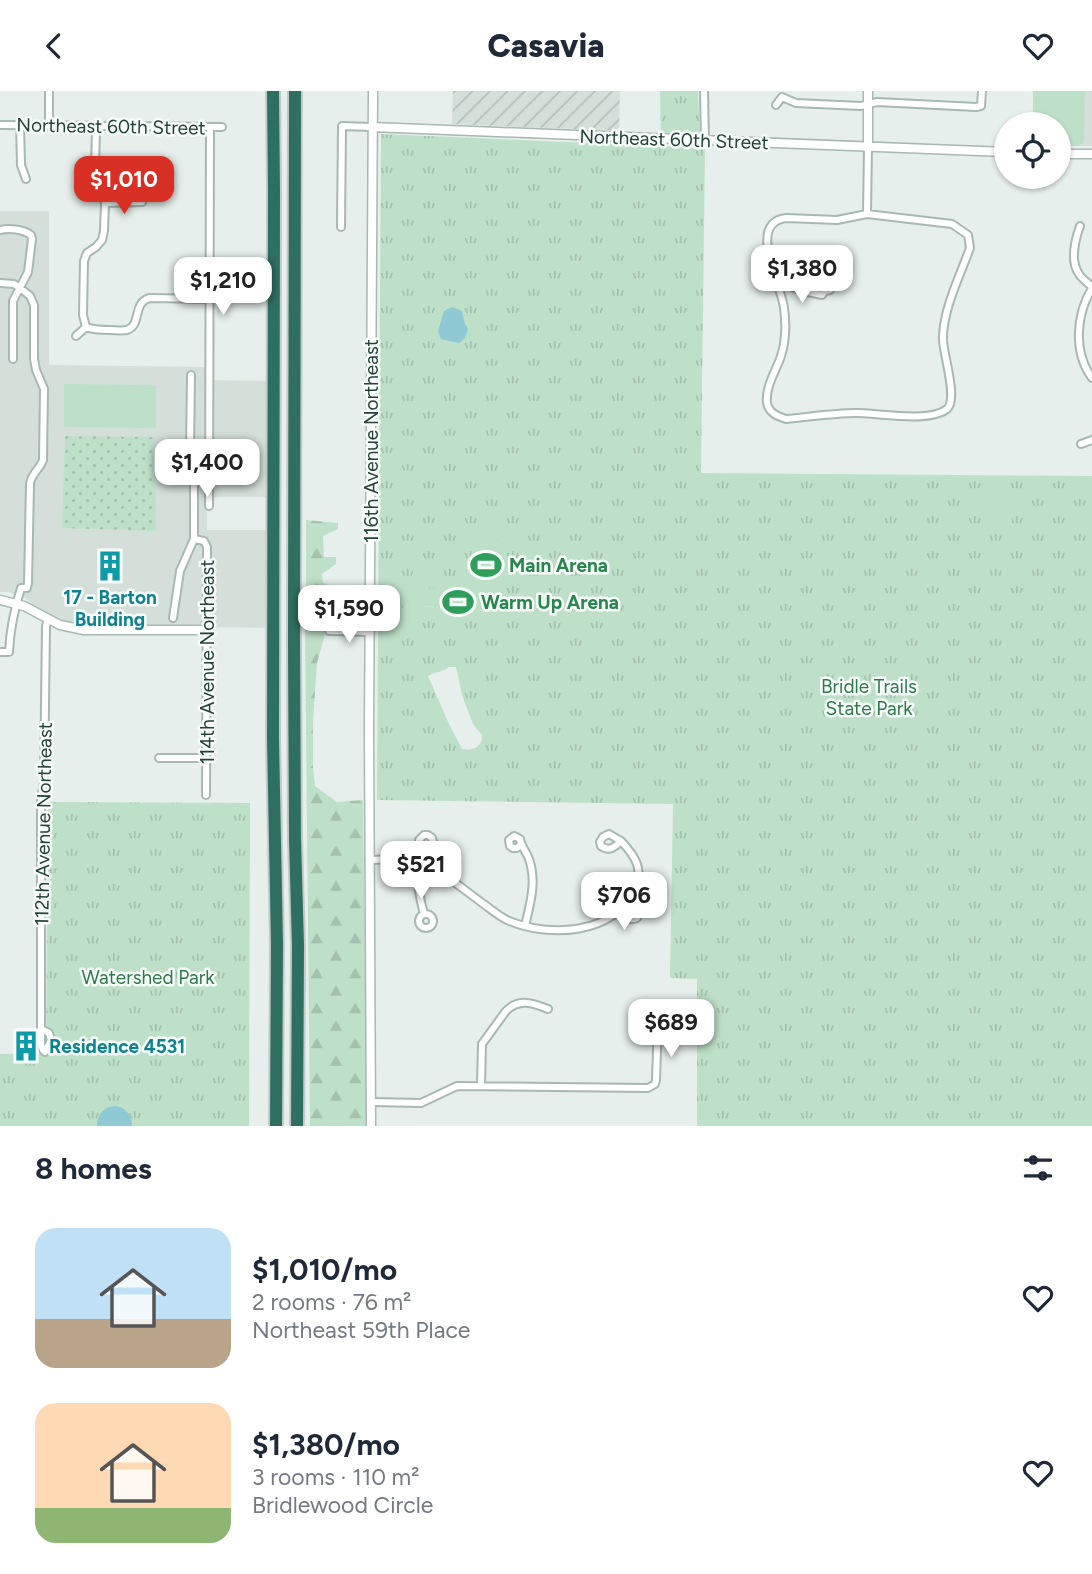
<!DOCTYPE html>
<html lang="en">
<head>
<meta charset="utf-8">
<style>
	:root { --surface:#fff; --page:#f2f2f3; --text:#1f2937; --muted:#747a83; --accent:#d93025 }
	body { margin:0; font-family:Figtree,sans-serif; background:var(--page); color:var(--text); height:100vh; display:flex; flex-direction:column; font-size:26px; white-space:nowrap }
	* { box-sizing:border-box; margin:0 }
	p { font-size:23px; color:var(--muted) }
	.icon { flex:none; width:38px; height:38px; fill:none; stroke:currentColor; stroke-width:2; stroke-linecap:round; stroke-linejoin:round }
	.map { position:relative; height:1035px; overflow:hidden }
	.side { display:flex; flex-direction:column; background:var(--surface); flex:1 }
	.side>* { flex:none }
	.tools { position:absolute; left:994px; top:21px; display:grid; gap:14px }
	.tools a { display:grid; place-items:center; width:77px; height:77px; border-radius:50%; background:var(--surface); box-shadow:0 2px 5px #0004; font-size:35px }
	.price { position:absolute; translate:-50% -60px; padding:0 16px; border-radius:14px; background:#fff; color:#222; font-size:23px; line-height:46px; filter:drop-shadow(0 2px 4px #0008) }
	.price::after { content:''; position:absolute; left:50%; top:42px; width:21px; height:16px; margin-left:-10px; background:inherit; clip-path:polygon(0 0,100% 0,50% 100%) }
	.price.active { background:var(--accent); color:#fff }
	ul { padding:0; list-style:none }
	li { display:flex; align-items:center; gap:21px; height:175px; padding:0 35px }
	li span { display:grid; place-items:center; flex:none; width:196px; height:140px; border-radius:21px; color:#555 }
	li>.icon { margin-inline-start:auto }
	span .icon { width:84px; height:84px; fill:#fffc; stroke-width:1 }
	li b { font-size:30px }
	h2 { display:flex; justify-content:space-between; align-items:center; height:84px; padding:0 35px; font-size:30px }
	header { display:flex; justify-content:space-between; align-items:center; height:91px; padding:0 35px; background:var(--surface); font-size:32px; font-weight:800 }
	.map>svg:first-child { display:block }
</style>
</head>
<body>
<header><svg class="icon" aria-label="back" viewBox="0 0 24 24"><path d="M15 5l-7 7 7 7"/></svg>Casavia<svg class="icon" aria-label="heart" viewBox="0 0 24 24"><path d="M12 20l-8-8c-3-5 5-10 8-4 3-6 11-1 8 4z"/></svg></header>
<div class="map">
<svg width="1092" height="1035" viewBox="0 0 1092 1035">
	<defs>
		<pattern id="industrial-furrows" width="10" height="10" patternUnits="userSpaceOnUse" patternTransform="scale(1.75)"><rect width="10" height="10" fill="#d4dfda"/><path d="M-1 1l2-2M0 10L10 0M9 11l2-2" fill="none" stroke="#b6c1bc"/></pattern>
		<pattern id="grass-dots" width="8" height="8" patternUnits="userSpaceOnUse" patternTransform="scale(1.75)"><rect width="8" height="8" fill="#bfe0c8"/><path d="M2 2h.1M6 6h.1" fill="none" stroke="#a4c1ad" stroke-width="1.8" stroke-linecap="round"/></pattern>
		<pattern id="forest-firs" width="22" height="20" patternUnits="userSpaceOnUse" patternTransform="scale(1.75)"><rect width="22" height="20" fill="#bfe0c8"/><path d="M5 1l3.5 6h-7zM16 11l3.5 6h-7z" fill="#a4c1ad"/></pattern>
		<pattern id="park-tufts" width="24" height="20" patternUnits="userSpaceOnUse" patternTransform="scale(1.75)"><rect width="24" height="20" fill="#bfe0c8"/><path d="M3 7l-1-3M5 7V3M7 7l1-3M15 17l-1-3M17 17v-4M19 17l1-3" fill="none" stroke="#a4c1ad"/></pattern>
	</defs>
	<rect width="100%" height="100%" fill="#e6efeb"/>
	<path fill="#d4dfda" d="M1033,0h59v55l-33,-1v-21h-26z
		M0,120h49v154l158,2v13l60,1 -1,116h-59v33h61l-1,98 -201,-3 -27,-15 -14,-12 -17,-6h-8z"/>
	<path fill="url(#industrial-furrows)" d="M453,0h167l-1,40 -167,-7z"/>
	<path fill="url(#grass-dots)" d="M65,345l89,1 2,94 -94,-3z"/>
	<path fill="url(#forest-firs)" d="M306,429l32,3v6l-15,7 1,21h12v7l-14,10 1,8 16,10h-16v30h-17z
		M305,539l20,1 -1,7 -7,25 -4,58v47l2,18 22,16 26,-2 4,326h-57z"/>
	<path fill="url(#park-tufts)" fill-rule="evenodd" d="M660,0h38l2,46 -39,-2z
		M381,43l324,14 -4,325 391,3v650h-395v-147l-27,-1 3,-174 -296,-4zM502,447l4,7 -18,63 -6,5 -32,-1 -15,-5 -12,-1 5,-17 22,5 19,-8zM449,576h7l6,28 11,29 9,11c1,12 -9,16 -20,14l-14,-27 -20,-46c7,-4 14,-4 21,-9z
		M48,711l202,1 -1,323h-249v-72l46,-1z"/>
	<path fill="#bfe0c8" d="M1033,0h52l-1,50 -4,5 -21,-1v-21h-26z
		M64,293l92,1v43l-92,-1z
		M995,395c15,1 17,8 17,22 0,5 1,12 -1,16 -5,8 -19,8 -24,1 -4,-6 -4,-26 0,-32 2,-4 4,-4 8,-7z
		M487,442l12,2 3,3 4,7v8l-7,30 -6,9 -3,12 -8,9 -32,-1 -15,-5 -11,-1 -4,13 -19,-5 13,-45 18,5 -3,15 10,-1 11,6 18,-8c-2,-9 3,-38 9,-46 3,-4 6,-5 10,-7z"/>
	<path fill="#8ec9d4" d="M452,216l10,4 3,13 3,5 -3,9 -6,5 -18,-4 -3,-8 6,-20z
		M117,1015c10,3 15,10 15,20h-35c0,-13 8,-20 20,-20z"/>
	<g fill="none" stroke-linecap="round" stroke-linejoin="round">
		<g stroke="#a8b8b2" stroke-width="10">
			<path id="minor" d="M49,0v35
				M704,0l1,49
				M782,6l14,6 65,3 16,-4 99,5 5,-1 1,-15
				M776,14l6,-8
				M0,34l222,2
				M20,34l1,40 5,14
				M105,112l37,-1
				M867,123l85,10 16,11 2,13c-10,28 -28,63 -27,93 1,15 15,59 4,68 -18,14 -68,4 -91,4 -23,0 -47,4 -70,6 -9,-3 -17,-6 -19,-16 -2,-16 9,-32 14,-47 5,-15 5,-33 3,-48 -2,-22 -38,-85 2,-90l51,2z
				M867,123l1,-67
				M1080,135c-5,14 -10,35 -1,48 3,5 9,9 13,13
				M341,136l1,-101 30,1
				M0,139c9,-2 23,-1 31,5l1,4 -4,33 -15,29v58
				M776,190l27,10 19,4 3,-4 5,-1
				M0,192l14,1 6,4 10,8 4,9v54l2,11 8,19 -1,71c-3,9 -12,14 -13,24l-2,99 -1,5h-6c-7,22 -11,41 -12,64h-9
				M1092,197c-16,27 -19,64 0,90
				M86,236l-3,-12 1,-54 3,-8 9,-6 6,-7 2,-9 1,-28 -10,-30 1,-47
				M86,236c8,3 15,3 23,3 6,0 13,1 18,0 15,-5 5,-26 22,-32l61,1
				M76,245l10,-9
				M1081,353l11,-4
				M209,415l1,-379
				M194,448l10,2 3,6 -1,248
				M173,527l7,-47 14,-32v-53l-4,-37 1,-74
				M329,540l41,1
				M159,667h48
				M520,754l-3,3h-4l-3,-2 -1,-6 5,-4 6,3c1,7 6,12 9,20 8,23 1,45 -4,67
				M369,769c15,0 34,-3 48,2 25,8 47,28 68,43 7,5 14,11 22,15 41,18 108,15 128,-31 9,-20 0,-33 -14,-48 -6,6 -12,11 -20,5l-1,-4 3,-5 6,-3 12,7
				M619,818c5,6 9,13 18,9l2,-6 -1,-4 -10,-8
				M424,823c-7,-26 -9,-41 0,-66h5l4,-6 -1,-4 -4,-3h-4l-5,5 1,5 4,3
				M419 830a7 7 0 1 1 14 0a7 7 0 1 1-14 0Z
				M41,938l8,4 2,7 -6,12 -2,-2 -2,-5v-247l3,-15 2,-157 2,-6
				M481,995l1,-42 24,-33c13,-13 27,-8 42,-2
				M371,1011l50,1 36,-17 191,2 7,-4 1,-4 2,-58"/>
		</g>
		<g stroke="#a8b8b2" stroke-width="11">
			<path id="tertiary" d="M868,0v56
				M372,36l634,25
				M1059,63h33
				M0,509l24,6 36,19 24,5h122
				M371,1035l-2,-397 4,-638"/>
		</g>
		<g stroke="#c2cac8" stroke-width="16">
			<path id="motorway" d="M273,0l1,100 -1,548 4,205 -1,182
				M295,0l-1,550 1,198 3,107 -1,180"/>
		</g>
		<use href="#minor" stroke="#fff" stroke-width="6"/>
		<use href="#tertiary" stroke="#fff" stroke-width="8"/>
		<use href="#motorway" stroke="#2f6f62" stroke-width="12"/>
	</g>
	<defs>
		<g id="stadium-bare" transform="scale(2.415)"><path d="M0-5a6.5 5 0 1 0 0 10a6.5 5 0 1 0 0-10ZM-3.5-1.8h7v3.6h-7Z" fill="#2e9e5b" stroke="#f7fbf9" stroke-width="2.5" paint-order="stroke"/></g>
		<g id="building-bare" transform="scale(2.415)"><path d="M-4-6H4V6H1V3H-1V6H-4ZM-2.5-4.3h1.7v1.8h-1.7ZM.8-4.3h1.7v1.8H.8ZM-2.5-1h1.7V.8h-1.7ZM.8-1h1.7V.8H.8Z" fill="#0f9aa8" stroke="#f7fbf9" stroke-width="2.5" paint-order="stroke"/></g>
	</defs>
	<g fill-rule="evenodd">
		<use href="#stadium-bare" x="486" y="474"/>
		<use href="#building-bare" x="110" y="475"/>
		<use href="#stadium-bare" x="458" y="511"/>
		<use href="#building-bare" x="26" y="955"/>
	</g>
	<g text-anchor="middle" stroke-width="5" stroke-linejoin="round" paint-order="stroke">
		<g font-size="19" fill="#24423a" stroke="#f7fbf9">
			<text transform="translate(111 35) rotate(1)" y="7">Northeast 60th Street</text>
			<text transform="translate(674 48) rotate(2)" y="7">Northeast 60th Street</text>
			<text transform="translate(371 350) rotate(-90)" y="7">116th Avenue Northeast</text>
			<text transform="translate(207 571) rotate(-90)" y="7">114th Avenue Northeast</text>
			<text transform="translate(43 733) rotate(-89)" y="7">112th Avenue Northeast</text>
		</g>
		<g font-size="19" font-weight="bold" fill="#27864d" stroke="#f7fbf9" text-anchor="start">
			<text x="509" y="481">Main Arena</text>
			<text x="481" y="518">Warm Up Arena</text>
		</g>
		<g font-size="19" font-weight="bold" fill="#0d838f" stroke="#f7fbf9">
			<text x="110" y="513">17 - Barton<tspan x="110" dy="22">Building</tspan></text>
			<text x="49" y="962" text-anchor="start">Residence 4531</text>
		</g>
		<g font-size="19" fill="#2d7a4b" stroke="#f7fbf9">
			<text x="869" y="602">Bridle Trails<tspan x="869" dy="22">State Park</tspan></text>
			<text x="148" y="893">Watershed Park</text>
		</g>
	</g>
</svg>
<div class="tools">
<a><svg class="icon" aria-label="locate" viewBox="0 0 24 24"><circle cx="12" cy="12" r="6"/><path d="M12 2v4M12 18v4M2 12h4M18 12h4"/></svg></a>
</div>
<b class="price active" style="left:124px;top:125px">$1,010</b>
<b class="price" style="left:802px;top:214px">$1,380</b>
<b class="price" style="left:223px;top:226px">$1,210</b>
<b class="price" style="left:207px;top:408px">$1,400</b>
<b class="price" style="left:349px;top:554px">$1,590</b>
<b class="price" style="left:421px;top:810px">$521</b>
<b class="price" style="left:624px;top:841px">$706</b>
<b class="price" style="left:671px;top:968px">$689</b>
</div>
<section class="side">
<h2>8 homes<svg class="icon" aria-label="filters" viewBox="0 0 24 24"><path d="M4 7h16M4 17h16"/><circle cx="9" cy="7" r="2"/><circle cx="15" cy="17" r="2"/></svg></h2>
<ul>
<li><span style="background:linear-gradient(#bfe0f5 65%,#b9a48a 0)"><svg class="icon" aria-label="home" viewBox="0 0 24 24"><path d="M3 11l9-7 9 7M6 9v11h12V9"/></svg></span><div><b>$1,010/mo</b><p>2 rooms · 76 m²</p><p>Northeast 59th Place</p></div><svg class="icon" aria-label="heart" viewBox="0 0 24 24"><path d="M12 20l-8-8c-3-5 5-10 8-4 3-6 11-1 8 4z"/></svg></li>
<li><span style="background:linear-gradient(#ffd9b3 75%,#8fb573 0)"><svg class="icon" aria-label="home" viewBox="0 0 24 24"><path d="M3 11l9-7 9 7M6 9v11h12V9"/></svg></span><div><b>$1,380/mo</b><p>3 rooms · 110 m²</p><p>Bridlewood Circle</p></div><svg class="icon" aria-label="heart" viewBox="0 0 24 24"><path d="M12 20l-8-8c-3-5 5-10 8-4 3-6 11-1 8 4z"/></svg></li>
</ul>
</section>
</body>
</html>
